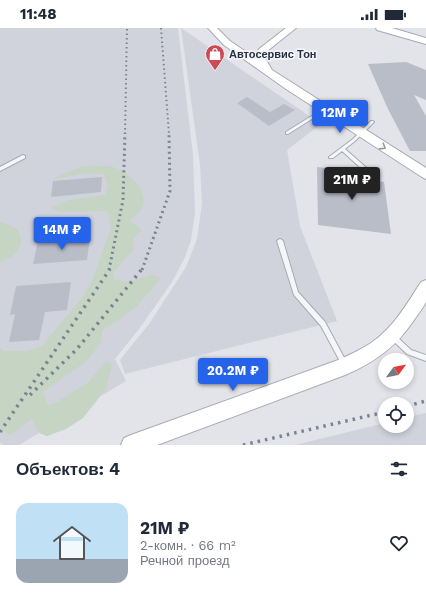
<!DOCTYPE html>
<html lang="ru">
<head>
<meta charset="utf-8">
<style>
	:root { --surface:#fff; --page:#f6f6f7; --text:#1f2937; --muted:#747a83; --line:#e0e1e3; --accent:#2563eb }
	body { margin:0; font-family:"Work Sans",sans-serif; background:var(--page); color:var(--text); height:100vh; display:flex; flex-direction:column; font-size:15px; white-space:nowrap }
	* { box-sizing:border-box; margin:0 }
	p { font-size:13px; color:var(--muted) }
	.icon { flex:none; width:22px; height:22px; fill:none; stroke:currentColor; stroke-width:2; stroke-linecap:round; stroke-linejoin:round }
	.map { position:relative; height:417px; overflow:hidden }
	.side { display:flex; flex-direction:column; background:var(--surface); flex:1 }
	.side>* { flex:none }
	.needle { width:26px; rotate:58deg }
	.buttons { position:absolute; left:378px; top:325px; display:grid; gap:8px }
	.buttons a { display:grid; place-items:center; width:36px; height:36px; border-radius:50%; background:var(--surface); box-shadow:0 2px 6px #0003; font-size:20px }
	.price { position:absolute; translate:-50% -34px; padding:0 9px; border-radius:4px; background:var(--accent); color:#fff; font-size:13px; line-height:26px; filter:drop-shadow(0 1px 2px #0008) }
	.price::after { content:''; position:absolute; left:50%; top:24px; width:12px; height:9px; margin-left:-6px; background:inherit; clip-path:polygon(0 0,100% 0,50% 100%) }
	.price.selected { background:#222; color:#fff }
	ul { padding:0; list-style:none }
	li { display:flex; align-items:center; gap:12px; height:100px; padding:0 16px }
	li+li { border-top:1px solid var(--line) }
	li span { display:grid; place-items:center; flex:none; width:112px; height:80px; border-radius:12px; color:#555 }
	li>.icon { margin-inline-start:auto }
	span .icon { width:48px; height:48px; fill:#fffc; stroke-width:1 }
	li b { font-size:17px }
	h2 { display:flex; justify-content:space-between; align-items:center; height:48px; padding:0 16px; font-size:17px }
	.status { display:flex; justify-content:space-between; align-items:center; height:28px; padding:0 20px; background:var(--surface); direction:ltr }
	.status svg { height:11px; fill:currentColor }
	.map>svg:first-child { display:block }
</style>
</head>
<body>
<div class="status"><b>11:48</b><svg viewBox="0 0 49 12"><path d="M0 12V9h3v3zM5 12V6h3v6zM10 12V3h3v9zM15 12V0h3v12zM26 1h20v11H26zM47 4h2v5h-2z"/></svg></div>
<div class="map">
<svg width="426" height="417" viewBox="0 0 426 417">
	<rect width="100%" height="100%" fill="#e2e4ea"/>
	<path fill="#d0d3dc" d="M0,0h178l15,127 2,58 -4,27 -6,17 -13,25 -33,47 -24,30 11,22 -107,64h-16l-3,-2z
		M181,0l140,96 -34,26 13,76 37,95 -212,53 -5,-14 29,-36 37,-57 11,-28 5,-35 -2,-39z
		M426,385v32h-131l90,-22v3h22v-9z"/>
	<path fill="#c6d4c3" d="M91,137c7,3 11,0 18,1 17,3 43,25 32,44 -3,4 -8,8 -11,11l9,6 2,4 -8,8 1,10 -21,24 1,6 13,3 26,-7 7,2 -2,5 -24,27 -32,22v10l-15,20 -44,31 5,13 9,-3 32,-20 16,-20 7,2 -6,25 -23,29 -17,11 -19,7 -8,-3 -7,-14 -22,16 -10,-6v-81l4,3h23l15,-5 42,-51 8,-14 19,-54 -3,-16 -48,1 -10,-4 18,-8 37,-5 3,-9 -4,-12 -17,-1 -37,7 30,-13z
		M0,194c21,3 29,21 11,35 -3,2 -8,4 -11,5z"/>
	<path fill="#b9bdc7" d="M406,34l20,8v30l-12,-5 12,21v35h-16l-22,-42 -20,-45z
		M247,69l23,15 14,-8 11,6 -26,16 -32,-23z
		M317,139l46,5 1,5h5l1,3 14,2 7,52 -73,-9z
		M102,149l-1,15 -50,5 2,-16z
		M90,210l-3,22 -54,4 5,-23z
		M71,254l-4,28 -22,2 -6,28 -30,2 6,-28 -5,1 6,-29z"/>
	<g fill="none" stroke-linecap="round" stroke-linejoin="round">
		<g stroke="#a7abb4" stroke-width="2">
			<path id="lane" d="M323,81h1l2,1 -38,24h-2v-2z
				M371,93h2l1,1 -19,19 -10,8 32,28v2h-4l-31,-28 -9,7h-4v-1l24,-18z
				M23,127l2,1v2l-25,13v-4z
				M280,211l2,1 1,1 15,51 27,30 22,41 1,2 -1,2 -2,1 -2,-1 -22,-41 -27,-31 -17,-54 1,-1z
				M392,305l2,1 17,16 15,5v6l-19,-7 -17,-16 -1,-2 1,-2z"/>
		</g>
		<g stroke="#a7abb4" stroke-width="2">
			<path id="secondary" d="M208,0h9l13,13 25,17 4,-9 27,-21h10l-30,24 -1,6 7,12 154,98v11l-4,-2 -136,-88 -62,-44z
				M426,252c0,6 0,16 0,22 -3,6 -8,12 -12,18 -17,26 -40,43 -69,55l-188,70h-36l3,-7 7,-3 210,-76c10,-5 21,-10 30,-16 22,-15 36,-39 50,-61z"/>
		</g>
		<g stroke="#a1a8b6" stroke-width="2">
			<path id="primary" d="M376,0h16l34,10v6l-49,-14z"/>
		</g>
		<use href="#lane" fill="#f4f6f8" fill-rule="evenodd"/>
		<use href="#secondary" fill="#fff" fill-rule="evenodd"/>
		<use href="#primary" fill="#fff" fill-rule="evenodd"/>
		<path stroke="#7b8393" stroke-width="2" stroke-dasharray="1.5 3" stroke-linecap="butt" d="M161,0l8,106
			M125,106l2,-106"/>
		<path stroke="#7b8393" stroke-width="3" stroke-dasharray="2 3.5" stroke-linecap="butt" d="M109,242l14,-70 2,-67
			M142,242l28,-79 -1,-58"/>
		<path stroke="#7b8393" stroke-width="3.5" stroke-dasharray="2.5 5" stroke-linecap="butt" d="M30,367l47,-46 65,-80
			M407,378l19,-5
			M0,404l110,-163
			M243,417l142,-33"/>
	</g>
	<defs><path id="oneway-chevron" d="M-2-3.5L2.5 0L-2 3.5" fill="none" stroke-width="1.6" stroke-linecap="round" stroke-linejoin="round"/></defs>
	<use stroke="#9498a0" href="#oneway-chevron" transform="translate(383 119) rotate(32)"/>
	<defs>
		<g id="shop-pin" transform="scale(1)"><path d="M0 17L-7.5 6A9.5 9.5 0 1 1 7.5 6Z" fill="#cd4953" stroke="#f1f3f7"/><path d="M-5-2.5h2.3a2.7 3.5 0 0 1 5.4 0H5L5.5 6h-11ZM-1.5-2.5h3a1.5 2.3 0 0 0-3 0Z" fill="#fff"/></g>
	</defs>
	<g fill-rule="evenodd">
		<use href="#shop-pin" x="215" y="26"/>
	</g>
	<g text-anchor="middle" stroke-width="3.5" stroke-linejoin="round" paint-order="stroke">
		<g font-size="11" font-weight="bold" fill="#2a3142" stroke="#f1f3f7" text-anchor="start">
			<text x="229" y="30">Автосервис Тон</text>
		</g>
	</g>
</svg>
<div class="buttons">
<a><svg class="needle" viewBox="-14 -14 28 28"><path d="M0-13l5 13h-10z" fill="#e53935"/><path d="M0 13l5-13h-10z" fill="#747a83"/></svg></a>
<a><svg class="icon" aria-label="locate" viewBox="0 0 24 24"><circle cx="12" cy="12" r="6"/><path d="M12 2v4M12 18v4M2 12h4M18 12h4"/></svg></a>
</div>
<b class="price" style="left:340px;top:106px">12M ₽</b>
<b class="price selected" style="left:352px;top:173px">21M ₽</b>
<b class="price" style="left:62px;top:223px">14M ₽</b>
<b class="price" style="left:233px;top:364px">20.2M ₽</b>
</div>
<section class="side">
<h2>Объектов: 4<svg class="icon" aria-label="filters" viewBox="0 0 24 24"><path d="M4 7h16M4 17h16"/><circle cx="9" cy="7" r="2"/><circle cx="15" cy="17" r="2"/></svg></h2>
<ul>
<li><span style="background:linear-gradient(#bfe0f5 70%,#9aa5b1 0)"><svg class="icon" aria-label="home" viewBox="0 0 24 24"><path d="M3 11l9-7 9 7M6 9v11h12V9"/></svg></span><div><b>21M ₽</b><p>2-комн. · 66 m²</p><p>Речной проезд</p></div><svg class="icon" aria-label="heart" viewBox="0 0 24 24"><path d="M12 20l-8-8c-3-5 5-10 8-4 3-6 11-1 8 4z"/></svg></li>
</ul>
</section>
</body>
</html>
